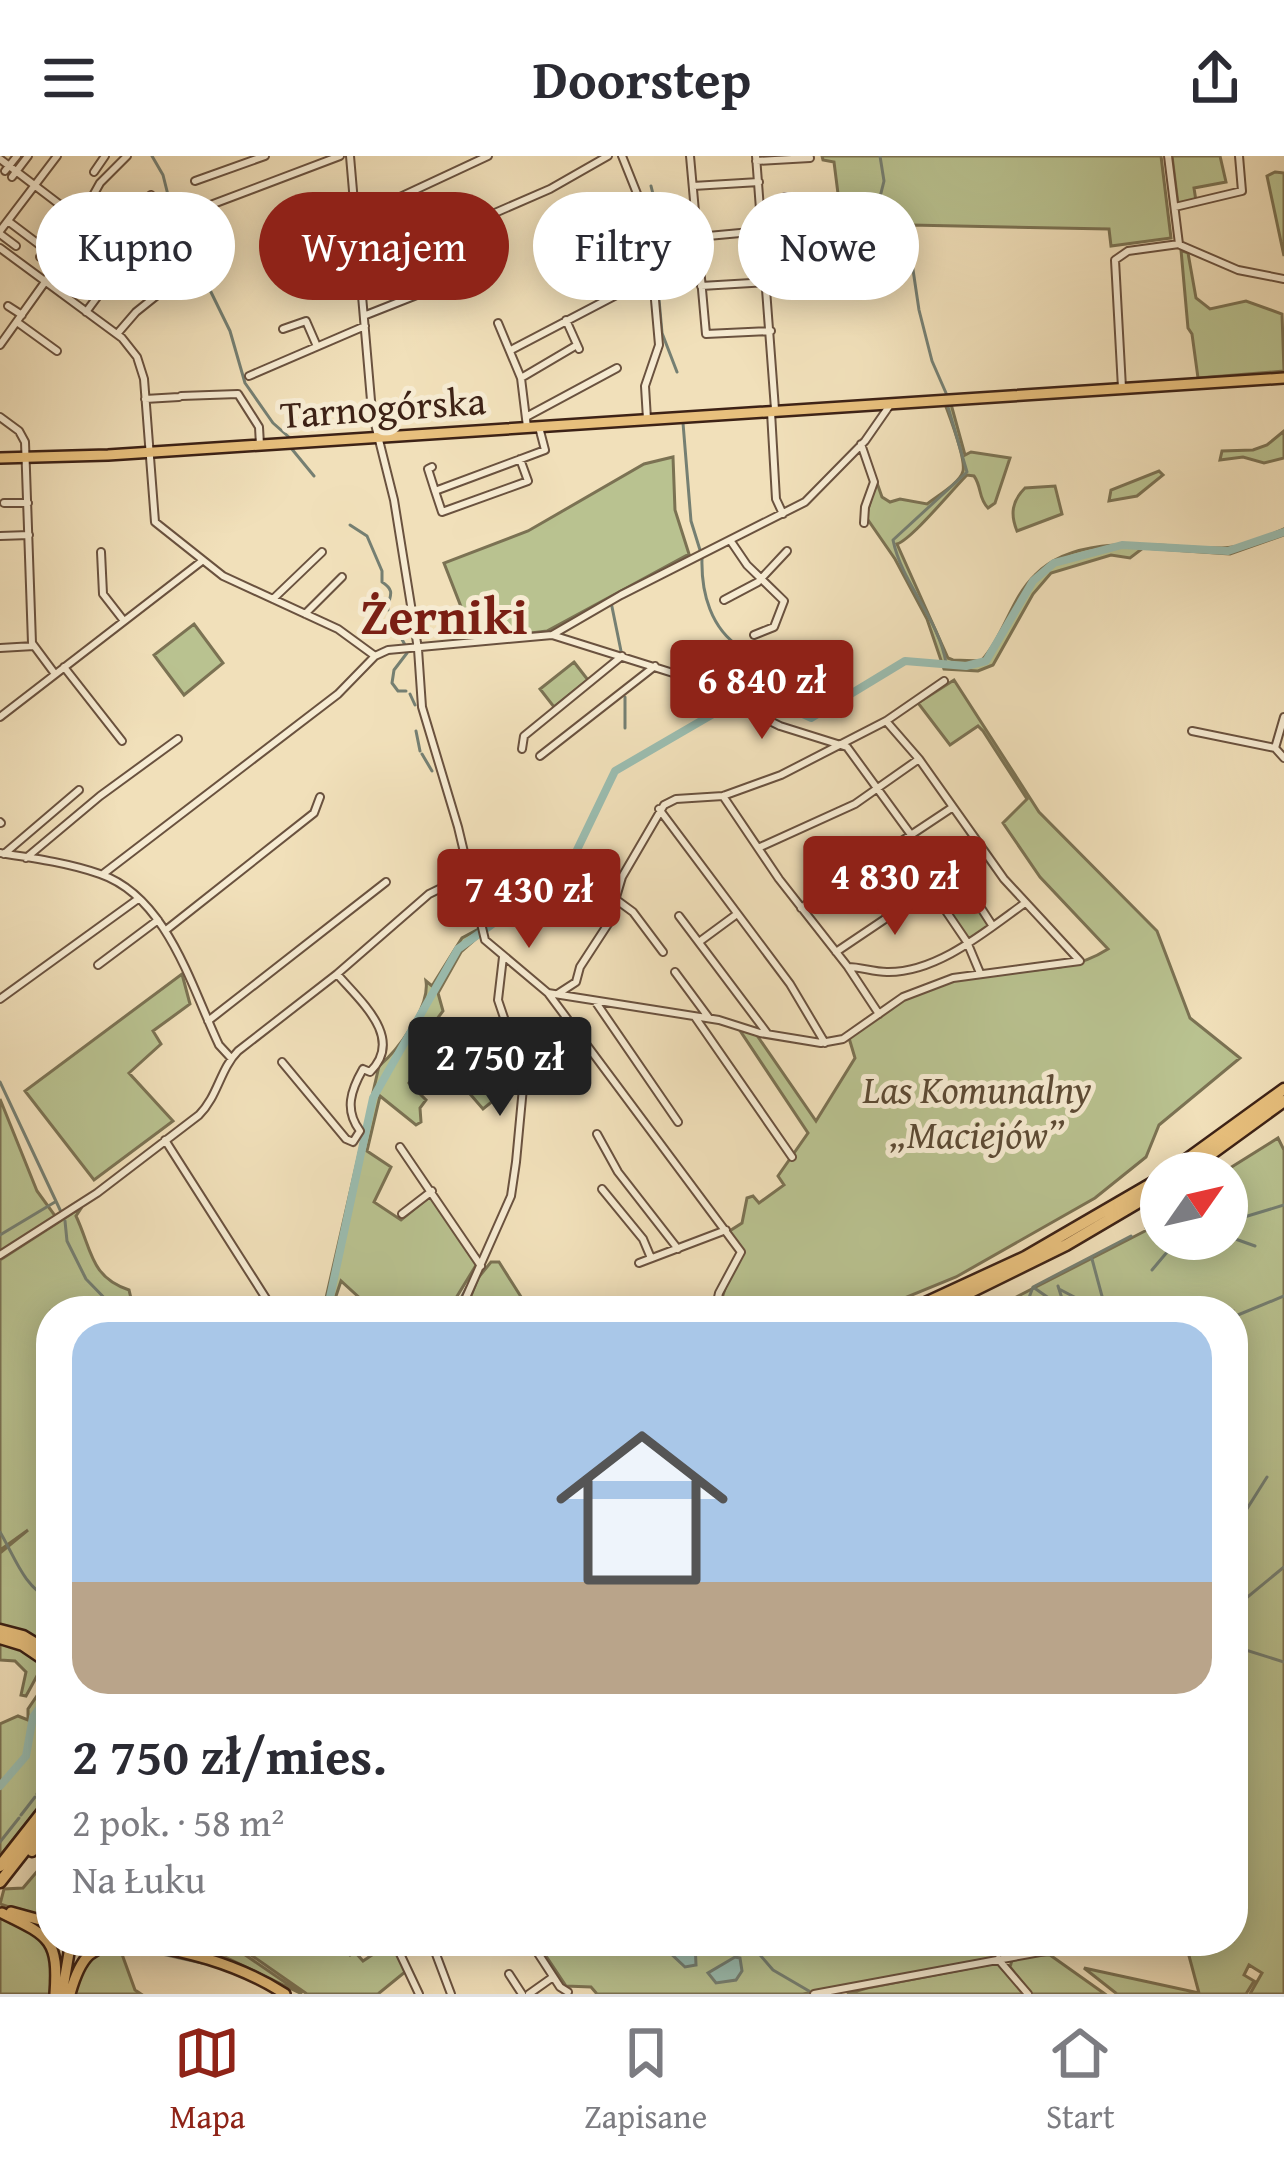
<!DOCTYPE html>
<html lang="pl">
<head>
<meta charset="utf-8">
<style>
	:root { --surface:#fff; --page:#f2f2f3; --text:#2b2b33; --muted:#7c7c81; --line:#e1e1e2; --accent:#8f2418 }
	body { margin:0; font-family:"Gentium Book Plus",serif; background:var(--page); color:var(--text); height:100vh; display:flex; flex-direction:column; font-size:45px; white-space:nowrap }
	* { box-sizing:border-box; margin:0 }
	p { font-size:39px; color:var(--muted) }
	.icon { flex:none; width:66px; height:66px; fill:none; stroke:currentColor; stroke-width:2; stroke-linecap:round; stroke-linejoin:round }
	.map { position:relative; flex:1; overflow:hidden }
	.sheet { position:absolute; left:36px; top:1140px; width:1212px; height:660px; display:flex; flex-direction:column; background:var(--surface); border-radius:48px; box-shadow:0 6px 30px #0003 }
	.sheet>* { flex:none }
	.hud { position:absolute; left:36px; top:36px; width:1212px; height:108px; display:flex; gap:24px }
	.needle { width:78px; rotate:56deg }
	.buttons { position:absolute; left:1140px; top:996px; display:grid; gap:24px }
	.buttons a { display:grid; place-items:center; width:108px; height:108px; border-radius:50%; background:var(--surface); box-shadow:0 6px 30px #0003; font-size:60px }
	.price { position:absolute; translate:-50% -102px; padding:0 27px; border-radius:12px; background:var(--accent); color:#fff; font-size:39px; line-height:78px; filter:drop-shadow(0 3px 6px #0008) }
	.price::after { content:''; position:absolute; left:50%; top:72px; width:36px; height:27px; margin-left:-18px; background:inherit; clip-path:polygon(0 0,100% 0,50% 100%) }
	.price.active { background:#222; color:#fff }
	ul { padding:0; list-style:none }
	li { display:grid; align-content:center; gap:24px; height:636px; padding:0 36px }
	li+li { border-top:3px solid var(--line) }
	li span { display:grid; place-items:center; height:372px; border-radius:36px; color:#555 }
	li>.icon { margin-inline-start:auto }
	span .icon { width:216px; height:216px; fill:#fffc; stroke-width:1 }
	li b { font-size:51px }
	.pill { padding:0 42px; border-radius:54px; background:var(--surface); box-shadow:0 6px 30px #0003; font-size:42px; line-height:108px }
	.pill.active { background:var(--accent); color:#fff }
	header { display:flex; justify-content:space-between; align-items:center; height:156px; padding:0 36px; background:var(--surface); font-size:54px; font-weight:600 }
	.dock { display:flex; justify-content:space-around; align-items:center; height:168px; border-top:3px solid var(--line); background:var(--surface); font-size:33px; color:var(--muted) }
	.dock a { display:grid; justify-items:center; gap:6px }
	.dock .active { color:var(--accent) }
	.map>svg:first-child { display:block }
</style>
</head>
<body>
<header><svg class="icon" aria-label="menu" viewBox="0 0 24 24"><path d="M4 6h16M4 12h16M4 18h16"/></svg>Doorstep<svg class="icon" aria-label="share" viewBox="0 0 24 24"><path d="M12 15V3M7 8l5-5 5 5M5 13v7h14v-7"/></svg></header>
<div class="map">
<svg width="1284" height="1838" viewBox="0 0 1284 1838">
	<rect width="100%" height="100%" fill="#f1e0ba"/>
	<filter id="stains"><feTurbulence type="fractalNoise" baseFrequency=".00167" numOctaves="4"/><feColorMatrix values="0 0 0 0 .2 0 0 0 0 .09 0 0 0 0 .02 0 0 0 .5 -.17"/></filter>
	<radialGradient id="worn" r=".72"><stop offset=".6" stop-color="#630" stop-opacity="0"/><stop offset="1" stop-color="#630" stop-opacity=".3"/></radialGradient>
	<path fill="#b9c290" stroke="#7b7253" stroke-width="3" d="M822,0h339l10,82 -60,8 -2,-17 -199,-4 -12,8h-55l-9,-71 -11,-2z
		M1172,0h48l6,26 -32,6 2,13 -18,3z
		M1275,16l9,1v83l-17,-80z
		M1181,94l7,3 8,45 14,11 36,-8 36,13 2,57 -86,7 -6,-44 -4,-6z
		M945,248h6l14,51 6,-3 39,6 -15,45 -7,5c-10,-10 -6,-21 -14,-32l-7,-1c-16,16 -55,64 -70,69l51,114 5,2 28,1c23,-25 30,-63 54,-86 45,-46 132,-26 187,-27 21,0 43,-11 62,-19v6l-54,19 -87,-6 -13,10 -19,-3 -60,18 -18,21 -40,71 -15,6 -34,-2 -17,-50 -32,-60 -29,-42 10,-37 6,17 8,5 10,-3 27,5c10,-8 33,-21 36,-33 3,-13 -13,-53 -18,-67z
		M1284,275v27l-20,5 -21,-6 -23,3 2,-9 31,-1 14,-5z
		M673,301l2,53 14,44 -142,77 -73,9 -30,-77 84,-32 116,-67z
		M1159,315l4,4 -26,21 -28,5 2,-11z
		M1055,330l7,28 -45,17c-7,-17 -5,-30 8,-43z
		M194,468l29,39 -39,32 -30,-40z
		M574,506l14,18 -34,27 -14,-18z
		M954,524l85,132 118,119 33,87 50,40 -81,67 -13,32 -51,41 -139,79 -83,34h-155l14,-45 10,-15 -14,-19 14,-9 5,-25 6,-2 6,7 25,-18 -6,-9 30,-43 -69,-104 17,5 60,87 39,-63 -6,-20c33,-25 64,-51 105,-61 53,-12 106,3 154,-28l-68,-72 -37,-54 24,-24 -44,-68 -5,-5 -28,19 -32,-42z
		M957,715l35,54 -25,17 -36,-53z
		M477,774l2,6 -18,16 -23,41 5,18 -6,8 62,77 -16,13 -32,-37 -20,18 -17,-13 -5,6 17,17 -6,8 1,14 -5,3 -36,-29 -13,55 24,16 -17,35 27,18 32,-26 45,68 -30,49h-74l-33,-30 -10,30h-8l56,-245c18,-15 51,-58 47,-85l6,5 30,-48z
		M182,818l8,30 -37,27 8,13 -32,29 44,48 -79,59 -69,-89z
		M0,943l37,92 19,26 -56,36z
		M1278,982l6,12v844h-34l12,-21 -13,-8 -5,10 10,6 -8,13h-129l-33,-26 115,25 -14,-52h48v-630h-244l158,-81 -2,-13 16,-9v31h66v-66h-5z
		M82,1051l-6,9c16,34 14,61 53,74l5,21h-83v339l-51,-24v-73l28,-23 -28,20v-290z
		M491,1106h8l31,49h-65l13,-33z
		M0,1485l19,5 32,22v124l-51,64v-132l18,-8 10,4v-11l19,-28 -4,-7h-5l-12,22 -5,-1 5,-23 -11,-11 -15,-1z
		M51,1699v66l-51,-17 4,-15 19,-1z
		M0,1762l34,14 17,17 1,45h-52z
		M192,1785h33l77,53z
		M231,1785h126l-11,10 4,4 5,-3 8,9 30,-20 12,31 -27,22h-71z
		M536,1785h511l2,6 -246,47h-206l-6,-7 -25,-1z
		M119,1790l16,44 6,4h-67l16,-39z
		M1035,1799h15l55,39h-74l-21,-27 2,-7z
		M997,1807l28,31h-178l20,-6z"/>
	<path fill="#9bbdb0" stroke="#757f72" stroke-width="3" d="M666,1785h29l1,24 -11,2 -17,-16z
		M735,1801l5,1 2,13 -6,9 -20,3 -8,-10z"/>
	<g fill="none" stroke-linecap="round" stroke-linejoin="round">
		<path stroke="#757f72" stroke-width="3" d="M152,0l11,19 9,36 30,44 6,31 22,45 15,52 28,40 17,15
			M880,0l4,25 -4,16 5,14 23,25 11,74 13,51 14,32
			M651,30l7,28 -5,19 9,100 15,39
			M683,267l8,98 9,29
			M291,292l23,28
			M350,369l17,11 15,35v11c16,10 5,16 6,28
			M702,402c-1,35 9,71 39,90l-6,31
			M611,446l10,49
			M389,459l16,30
			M946,507c-7,-44 -44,-79 -53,-123l74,-68 -19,-65
			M406,535h-8l-6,-8 2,-13 13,-17
			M410,538l5,11
			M625,541v31
			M416,575l4,20
			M422,598l10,17
			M486,769l1,2
			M0,926l62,132
			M65,1065l2,20 19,38 31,32
			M1231,1065l53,-16
			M1146,1072l15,-6
			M0,1079l55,-33
			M1227,1080l28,10
			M1092,1103l14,52
			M1152,1114l26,-31
			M1058,1130l8,25
			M1033,1131l27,19
			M1059,1133l42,22
			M454,1155l13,-24
			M1024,1155l9,-24 98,-51
			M1130,1155l21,-9 34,9
			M1233,1161l51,-21
			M1233,1350l7,14
			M1233,1375l34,-54
			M0,1376c15,25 23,54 51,68
			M1233,1453l51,-42
			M1233,1490l51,16
			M39,1506l8,7
			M50,1515l1,2
			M37,1638l14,-18
			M21,1659l14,-18
			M0,1686l19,-24
			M748,1785l25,29 36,21
			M162,1798l40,9"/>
		<path stroke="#9bbdb0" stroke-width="8" d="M327,1155l46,-213 85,-149 55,-40 63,-57 39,-81 98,-57 25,-37h22l36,34 15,7 94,-57 61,5 20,-5 47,-80 21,-18 68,-18 106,6 56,-19
			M0,1630l26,-30 7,-39 18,-25"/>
		<g stroke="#6a523f" stroke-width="10">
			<path id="minor" d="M350,0l22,256 22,88 24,149 4,58 36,120 27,113 63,53 171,27 41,13 61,10 22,-4 60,-42 50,-19 127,-17
				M622,0l26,65 11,124 -14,41 2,33
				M690,0l16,178 65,-3
				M756,0l19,253
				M1168,0l11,88
				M0,3l80,61
				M756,5l54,-3
				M5,15l12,-15
				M94,16l11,-16
				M12,21l16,-21
				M195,25l70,-25
				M693,30l66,-4
				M1175,51l67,-16 -3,-35
				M192,56l148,-56
				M355,62l133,-62
				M8,65l37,28 1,7 -6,1
				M75,73l20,8 56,-42
				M0,75l57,-75
				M0,78l16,12
				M697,81l65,-6
				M426,82l9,1 115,-50 58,-33
				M763,83l23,-2 -1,-40
				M1180,89l58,25 46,9
				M0,92l122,90 15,19 7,22 11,143 68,54 115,53 37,27
				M437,128l48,-23 -8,-40
				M701,130l66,-4
				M8,150l14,9
				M86,156l23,-31 61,-49
				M366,159l76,-30
				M566,164l13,29
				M17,166l40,29
				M498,167l23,55 6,49
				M283,173l23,-8 10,23
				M117,178l19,-22 40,-32
				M0,189l45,-63 55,-99 27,-27
				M511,194l132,-69 9,-1
				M249,220l116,-50
				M521,222l56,-33
				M1122,232l-7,-128 13,-9 51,-7
				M181,240l57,-2 21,33 1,18
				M145,243l34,-2
				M771,256l5,87 7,15
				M0,261l19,14 6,11 7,201 23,31
				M526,261l91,-49
				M861,288l13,38 -9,25 -1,16
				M520,303l8,22 -86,31 -7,-21 110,-41 -6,-23
				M432,311l-4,2 7,22
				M4,347h24
				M0,380l29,-1
				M730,384l17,25 37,36 -10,26 -20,8
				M101,396l2,42 21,27
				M273,443l49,-47
				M724,444l34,-18 29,-31
				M305,458l37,-37
				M552,479l69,-40 184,-93 60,-61 25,-36
				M0,492l34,-2
				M375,500l13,-6 164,-15 121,38 107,53 67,21 97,133
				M64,511l58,74
				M0,561l202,-156
				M886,565l33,38 85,120 75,81
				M1192,575l83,17
				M1275,592l9,-31
				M1275,592l9,10
				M522,593l2,-13 98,-80
				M540,600l115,-90
				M723,640l56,83 69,88c13,0 25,5 39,5 50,1 99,-41 138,-69
				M659,653l131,175 35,59
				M0,666l1,1
				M758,692l97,-44 64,-45
				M0,697c33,5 69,10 100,21 67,23 91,112 119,171l12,13
				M4,698l75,-64
				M26,702l74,-62 78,-57
				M957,715l35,54
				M103,718l235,-180 37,-38
				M931,733l36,53 13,31
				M618,745l15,11 30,40
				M801,752l152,-101
				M679,760l88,117
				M166,774l148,-117 6,-16
				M699,786l38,-28
				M836,796l147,-99
				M98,809l60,-45
				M848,811l31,47
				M675,816l34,46
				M548,837l193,259 -22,41 -4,18
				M559,837l17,-11 4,-15 28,-43 14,-47 42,-72 12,-6 47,-3 58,-21 105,-54 58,-40
				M0,843l138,-100
				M595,845l83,121
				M695,861l97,140
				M208,865l178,-139
				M282,906l64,77 7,3 7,-11c-16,-21 -9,-41 3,-62l7,3c35,-34 -10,-71 -33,-98
				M597,978l21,38 60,77
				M165,984l109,171
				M400,991l81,119
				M602,1033l41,50 8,19
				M402,1058l30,-23
				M0,1099l97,-62 102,-78c19,-19 21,-46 39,-64l99,-77 92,-80 39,-19
				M639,1107l87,-33
				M460,1155l51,-115 5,-34 8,-85 -26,-77 5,-43
				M394,1785l25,53
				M431,1785l20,53
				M530,1785l30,46 8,5
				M998,1803l30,35
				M509,1818l13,20
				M529,1838l24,-17
				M814,1838l237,-44"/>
		</g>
		<g stroke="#3d2216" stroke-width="14">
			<path id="major" d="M0,302l108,-3 1176,-77
				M11,1756l40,11
				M2,1757c47,23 57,26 53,81
				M127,1785c57,10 108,21 158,53
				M186,1785l24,12
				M62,1838l9,-53
				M70,1838c10,-36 21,-52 60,-49"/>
		</g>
		<g stroke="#3d2216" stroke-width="15">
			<path id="highway" d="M1168,1017l116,-84
				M1185,1017l99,-72
				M908,1155l117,-54 136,-79
				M932,1155l134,-66 95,-56
				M0,1474l23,6 28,17
				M0,1482l23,7 28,19
				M32,1695l19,-16
				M0,1710l51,-65
				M0,1726l51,-65"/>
		</g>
		<use href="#minor" stroke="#f6ebd2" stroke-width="6"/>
		<use href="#major" stroke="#e8c07d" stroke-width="9"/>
		<use href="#highway" stroke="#e8c07d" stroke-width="10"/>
	</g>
	<g text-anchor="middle" stroke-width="10" stroke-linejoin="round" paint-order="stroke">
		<g font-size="39" fill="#3d2216" stroke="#f6ebd2">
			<text transform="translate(383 251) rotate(-4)" y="14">Tarnogórska</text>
		</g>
		<g font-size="39" font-style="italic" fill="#5c4a34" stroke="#f6ebd2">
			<text x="977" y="947">Las Komunalny<tspan x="977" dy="45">„Maciejów”</tspan></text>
		</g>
		<g font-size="51" font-weight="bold" fill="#7a1f14" stroke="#f6ebd2">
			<text x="444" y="478">Żerniki</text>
		</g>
	</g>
	<rect width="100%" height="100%" filter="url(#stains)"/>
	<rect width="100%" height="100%" fill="url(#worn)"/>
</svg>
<div class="buttons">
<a><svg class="needle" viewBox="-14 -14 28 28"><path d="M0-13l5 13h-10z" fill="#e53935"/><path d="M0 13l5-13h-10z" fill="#7c7c81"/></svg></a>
</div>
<b class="price" style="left:762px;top:586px">6 840 zł</b>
<b class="price" style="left:895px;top:782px">4 830 zł</b>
<b class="price" style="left:529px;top:795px">7 430 zł</b>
<b class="price active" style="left:500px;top:963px">2 750 zł</b>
<div class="hud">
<a class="pill">Kupno</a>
<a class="pill active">Wynajem</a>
<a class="pill">Filtry</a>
<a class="pill">Nowe</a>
</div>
<section class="sheet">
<ul>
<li><span style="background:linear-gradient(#a9c7e8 70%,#b9a48a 0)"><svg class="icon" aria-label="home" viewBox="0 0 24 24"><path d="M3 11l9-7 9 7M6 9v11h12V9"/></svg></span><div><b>2 750 zł/mies.</b><p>2 pok. · 58 m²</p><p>Na Łuku</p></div></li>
</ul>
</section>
</div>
<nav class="dock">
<a class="active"><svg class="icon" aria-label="map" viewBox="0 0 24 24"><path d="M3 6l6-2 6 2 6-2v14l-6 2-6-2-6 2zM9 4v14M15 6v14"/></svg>Mapa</a>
<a><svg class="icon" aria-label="saved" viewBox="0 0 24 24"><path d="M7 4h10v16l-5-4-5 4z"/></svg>Zapisane</a>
<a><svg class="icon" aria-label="home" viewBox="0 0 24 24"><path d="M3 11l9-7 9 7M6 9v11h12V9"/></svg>Start</a>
</nav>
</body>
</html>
